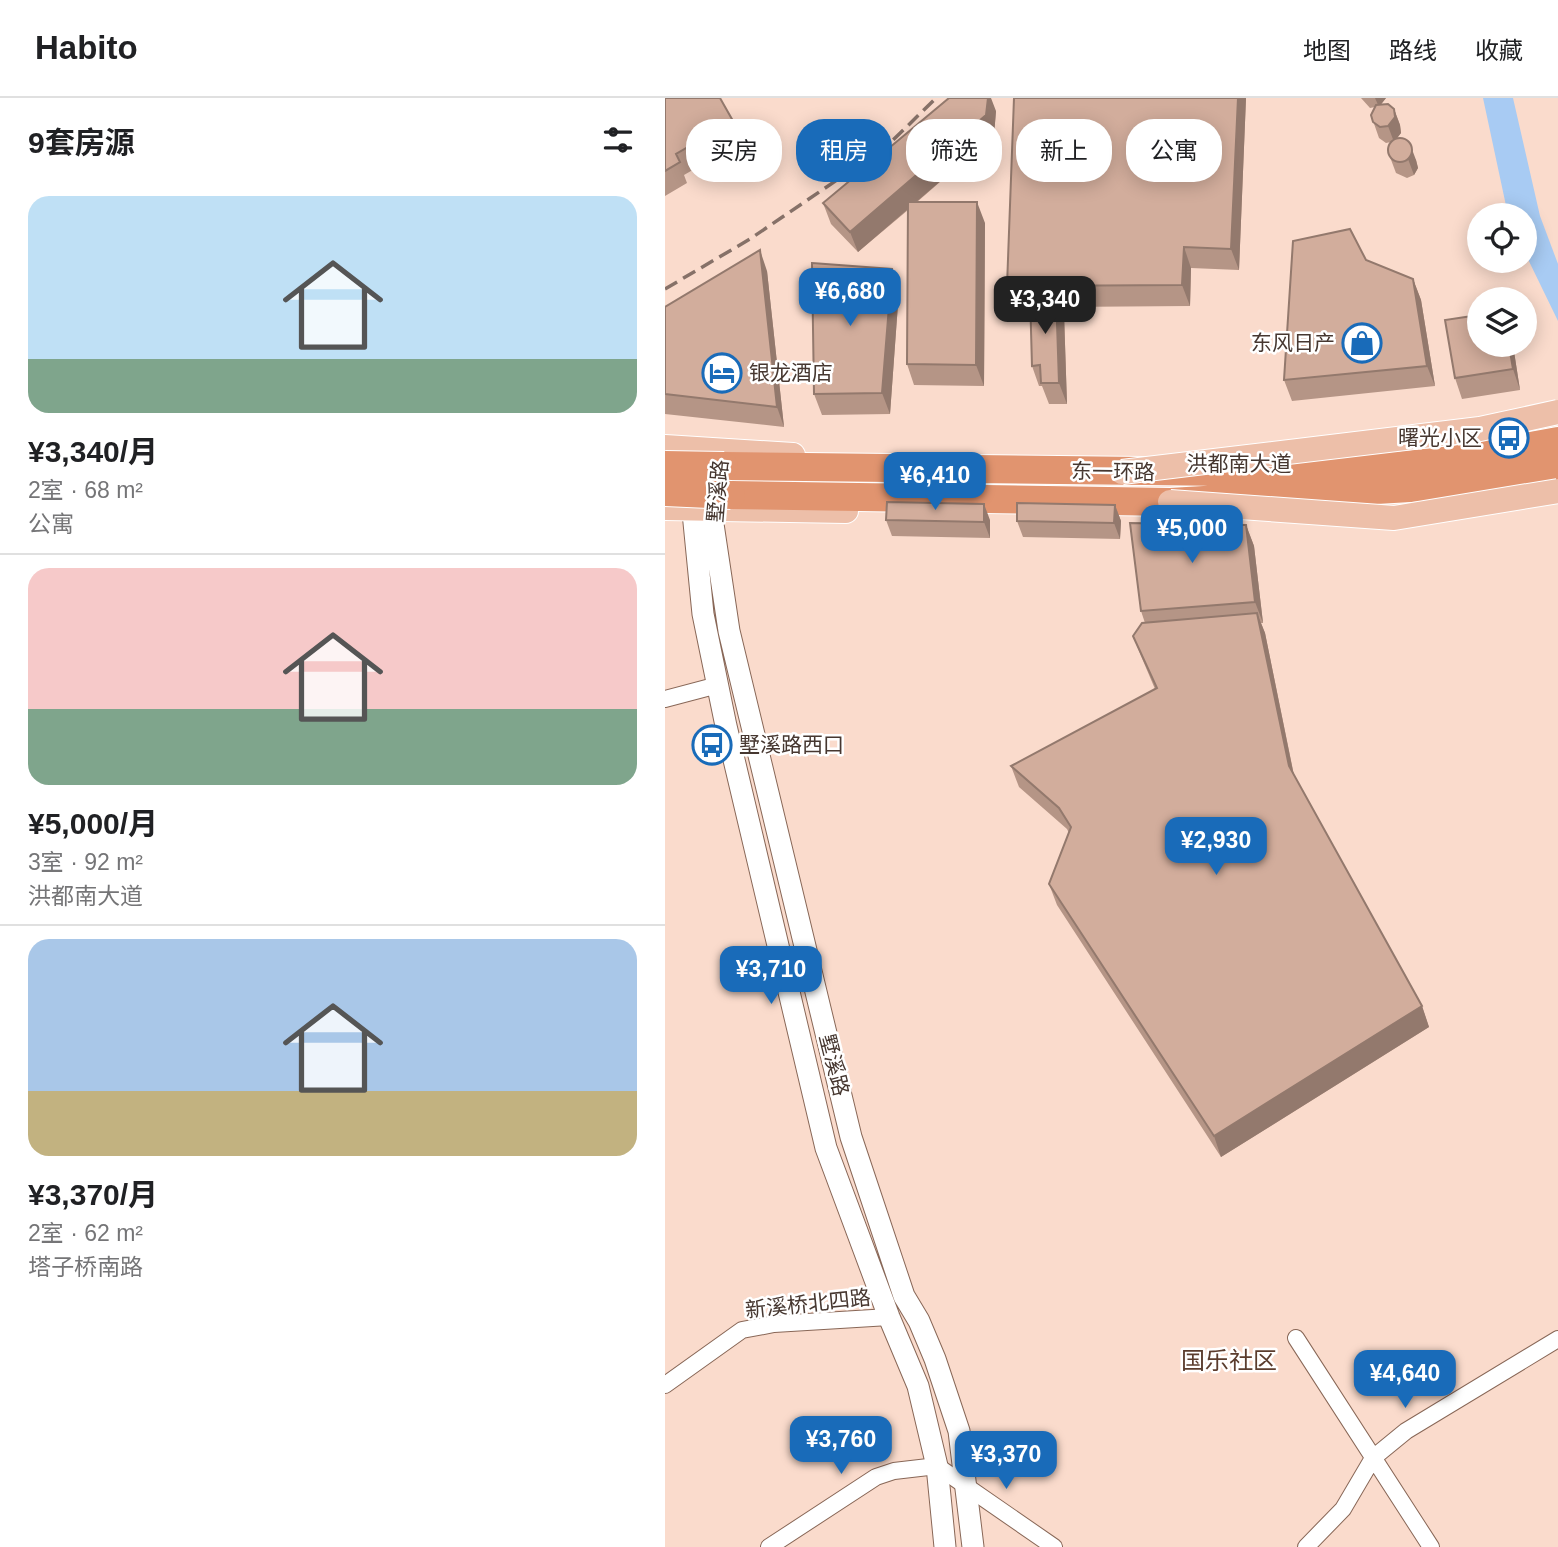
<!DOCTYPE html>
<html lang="zh">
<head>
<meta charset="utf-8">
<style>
	:root { --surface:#fff; --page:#f2f2f2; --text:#202124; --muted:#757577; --line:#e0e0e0; --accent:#196bb9 }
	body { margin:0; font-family:Helvetica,"Noto Sans SC",sans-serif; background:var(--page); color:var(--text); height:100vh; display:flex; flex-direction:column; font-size:26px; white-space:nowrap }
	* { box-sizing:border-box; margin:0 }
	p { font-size:23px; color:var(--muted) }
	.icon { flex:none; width:38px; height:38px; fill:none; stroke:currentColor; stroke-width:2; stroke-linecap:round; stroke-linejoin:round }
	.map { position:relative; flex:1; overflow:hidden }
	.sheet { display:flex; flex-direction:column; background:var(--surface); width:665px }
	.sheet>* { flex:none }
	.guide { position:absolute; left:21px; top:21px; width:665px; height:63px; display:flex; gap:14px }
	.buttons { position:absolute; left:802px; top:105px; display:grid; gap:14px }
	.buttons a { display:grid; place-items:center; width:70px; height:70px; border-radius:50%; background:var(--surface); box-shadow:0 4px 18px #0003; font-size:35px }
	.price { position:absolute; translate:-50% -60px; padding:0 16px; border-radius:14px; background:var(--accent); color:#fff; font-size:23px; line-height:46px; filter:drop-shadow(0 2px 4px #0008) }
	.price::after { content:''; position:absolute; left:50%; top:42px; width:21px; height:16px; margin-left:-10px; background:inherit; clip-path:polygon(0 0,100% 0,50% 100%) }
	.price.active { background:#222; color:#fff }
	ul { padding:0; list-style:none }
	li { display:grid; align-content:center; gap:14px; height:371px; padding:0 28px }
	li+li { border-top:2px solid var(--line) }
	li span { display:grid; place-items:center; height:217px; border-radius:21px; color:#555 }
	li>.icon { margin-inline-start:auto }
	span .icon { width:126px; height:126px; fill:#fffc; stroke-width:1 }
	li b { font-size:30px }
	h2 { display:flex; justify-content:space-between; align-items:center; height:84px; padding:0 28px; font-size:30px }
	.chip { padding:0 24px; border-radius:28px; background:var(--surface); box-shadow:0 4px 18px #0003; font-size:24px; line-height:63px }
	.chip.active { background:var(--accent); color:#fff }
	header { display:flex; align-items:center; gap:42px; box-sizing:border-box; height:98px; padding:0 35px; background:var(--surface); border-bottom:2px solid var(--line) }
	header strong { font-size:33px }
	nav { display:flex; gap:38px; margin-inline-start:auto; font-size:24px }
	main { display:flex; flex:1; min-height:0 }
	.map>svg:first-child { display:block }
</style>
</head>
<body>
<header>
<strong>Habito</strong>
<nav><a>地图</a><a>路线</a><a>收藏</a></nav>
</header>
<main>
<section class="sheet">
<h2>9套房源<svg class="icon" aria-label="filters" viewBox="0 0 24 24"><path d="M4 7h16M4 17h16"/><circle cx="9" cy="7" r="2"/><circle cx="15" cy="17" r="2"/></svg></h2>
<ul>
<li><span style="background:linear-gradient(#bfe0f5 75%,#7fa58c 0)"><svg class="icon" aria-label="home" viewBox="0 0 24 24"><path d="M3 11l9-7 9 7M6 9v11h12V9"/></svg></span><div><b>¥3,340/月</b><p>2室 · 68 m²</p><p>公寓</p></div></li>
<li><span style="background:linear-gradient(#f6c9c9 65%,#7fa58c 0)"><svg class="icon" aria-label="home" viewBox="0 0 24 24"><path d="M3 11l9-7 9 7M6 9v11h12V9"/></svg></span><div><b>¥5,000/月</b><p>3室 · 92 m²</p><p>洪都南大道</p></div></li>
<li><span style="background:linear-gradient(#a9c7e8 70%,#c2b280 0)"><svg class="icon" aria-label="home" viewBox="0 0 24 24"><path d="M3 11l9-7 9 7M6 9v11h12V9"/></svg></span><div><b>¥3,370/月</b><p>2室 · 62 m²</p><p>塔子桥南路</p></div></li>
</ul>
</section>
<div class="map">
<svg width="893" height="1449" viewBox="0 0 893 1449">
	<rect width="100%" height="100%" fill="#fadbcc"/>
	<path fill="#a8cbf3" d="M818,0h30l27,118 18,48v57l-34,-70v-36h-16z"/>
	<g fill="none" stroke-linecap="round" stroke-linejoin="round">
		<g stroke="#886757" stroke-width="18">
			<path id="street" d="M0,601l53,-14
				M631,1240l135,209
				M0,1287l77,-55 32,-6 115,-7
				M104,1449l107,-70 18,-6 43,-5 117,81
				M641,1449l37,-38 30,-51 33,-27 152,-92"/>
		</g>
		<g stroke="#886757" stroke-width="23">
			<path id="secondary" d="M26,394l12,122 23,112 100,422 63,169 29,69 19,80 8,81
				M51,396l-3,30 16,107 122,506 53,159 15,25 16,38 24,72 14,116"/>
		</g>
		<g stroke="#fff" stroke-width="26">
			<path id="primary" d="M0,349l128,8
				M0,410l181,3"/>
		</g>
		<g stroke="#fff" stroke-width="30">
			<path id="highway" d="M59,368l599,7 131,-13 104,-19
				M66,397l439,7 275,-16 113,-20"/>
		</g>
		<use href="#street" stroke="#fff" stroke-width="16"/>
		<use href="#secondary" stroke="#fff" stroke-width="21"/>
		<use href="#primary" stroke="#edbfa9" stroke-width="24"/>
		<use href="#highway" stroke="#e1946f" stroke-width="28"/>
		<path stroke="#867168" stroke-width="3.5" stroke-dasharray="14 7" stroke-linecap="butt" d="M0,191l85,-50 137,-93 49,-48"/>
		<g stroke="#fff" stroke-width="26" stroke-linecap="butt">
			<path id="primary-bridge" d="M457,374l358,-43 78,-17
				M505,404l224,16 164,-27"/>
		</g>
		<g stroke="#fff" stroke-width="30" stroke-linecap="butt">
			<path id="highway-bridge" d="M0,367l59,1
				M0,394l66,3"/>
		</g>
		<use href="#primary-bridge" stroke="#edbfa9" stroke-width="24"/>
		<use href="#highway-bridge" stroke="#e1946f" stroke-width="28"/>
	</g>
	<path fill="#b59586" d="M0,0l68,23 8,21 -57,33 3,8 -22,13z
		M581,0l-7,172 -48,-2 -1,38 -129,1 3,7 3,90h-18l-7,-18h-3l-7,-20 -2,-59h-16l-7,-21z
		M696,0h25l-5,6 13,5 6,16 1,8 -4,5 19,22 2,8 -4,7 -7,3 -11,-5 -9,-24 4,-7 -5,1 -7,-5 -8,-23 4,-8 -5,1z
		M331,13l-2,24 -77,67 68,21 -1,163 -70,-1 -7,-21 1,-154 -50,42 -27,-28 -8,-21z
		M701,162l47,19 8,21 14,86 -143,15 -8,-21z
		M227,171l7,21 -9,124 -68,1 -8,-21z
		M102,173l17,156 -119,-13v-107z
		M814,247h34l7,45 -58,9 -7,-21z
		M450,407l6,16 -1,18 -97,-2 -6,-16z
		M221,422h104v18l-98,-2z
		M581,427l8,21 9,77h-2l4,10 29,142 128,231 7,21 -208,130 -164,-252 -8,-21 20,-51 -2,-4 -48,-42 -8,-21 144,-77 -14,-33 -8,-20 12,-13 -4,-12z"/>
	<path fill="#93796d" d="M323,0h3l5,13 -2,24 -136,117 -8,-20z
		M573,0h8l-7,172 -8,-21z
		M710,0h11l-7,9z
		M729,11l6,16 1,8 -7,9 -6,-16z
		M745,46l6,16 2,8 -4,7 -6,-16z
		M312,104l8,21 -1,163 -8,-21z
		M519,149l7,21 -1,38 -8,-21z
		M95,152l7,21 17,156 -7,-20z
		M227,171l7,21 -9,124 -8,-21z
		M748,181l8,21 14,86 -8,-20z
		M391,195l8,21 3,90 -8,-21z
		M844,247h4l7,45 -7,-21z
		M319,406l6,16v18l-6,-16z
		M450,407l6,16 -1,18 -6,-16z
		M581,427l8,21 9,77 -8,-21z
		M592,515l8,20 31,153 -7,-20z
		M757,908l7,21 -208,130 -7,-21z"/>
	<path fill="#d2ad9c" stroke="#93796d" stroke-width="2" d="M0,0h55l13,23 -57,33 4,8 -15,9z
		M284,0h39l-2,17 -136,117 -27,-29z
		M349,0h224l-7,151 -47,-2 -2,38 -175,1z
		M723,6l6,5 1,8 -7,9 -8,1 -7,-5 -2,-7 5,-10z
		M723 52a12 12 0 1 1 24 0a12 12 0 1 1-24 0Z
		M243,104h69l-1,163 -69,-1z
		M685,131l16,31 47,19 14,87 -143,14 9,-139z
		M95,152l17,157 -112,-13v-87z
		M147,165l80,6 -10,124 -68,1z
		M391,195l3,90h-18l-1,-18 -8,1 -2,-72z
		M814,217v30h30l4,24 -58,9 -10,-58z
		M222,404l97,2v18l-98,-2z
		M352,405l98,2 -1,18 -97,-2z
		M465,425l116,2 9,77 -114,9z
		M592,515l32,153 133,240 -208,130 -165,-252 22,-57 -12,-19 -48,-42 146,-78 -24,-52 9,-13z"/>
	<defs>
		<g id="shop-ring" transform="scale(2.0125)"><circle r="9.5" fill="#fff" stroke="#196bb9" stroke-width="1.5"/><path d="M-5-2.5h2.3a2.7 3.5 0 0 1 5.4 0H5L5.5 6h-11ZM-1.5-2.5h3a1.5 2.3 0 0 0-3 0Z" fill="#196bb9"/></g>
		<g id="hotel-ring" transform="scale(2.0125)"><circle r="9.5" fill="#fff" stroke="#196bb9" stroke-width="1.5"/><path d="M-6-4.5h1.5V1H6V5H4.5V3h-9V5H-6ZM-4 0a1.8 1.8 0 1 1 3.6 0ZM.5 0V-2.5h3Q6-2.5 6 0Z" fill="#196bb9"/></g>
		<g id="bus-ring" transform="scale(2.0125)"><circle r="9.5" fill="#fff" stroke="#196bb9" stroke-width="1.5"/><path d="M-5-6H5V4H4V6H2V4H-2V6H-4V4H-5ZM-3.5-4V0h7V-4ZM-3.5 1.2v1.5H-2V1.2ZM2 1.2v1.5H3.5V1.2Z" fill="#196bb9"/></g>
	</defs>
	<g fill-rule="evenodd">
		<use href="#shop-ring" x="697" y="245"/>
		<use href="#hotel-ring" x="57" y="275"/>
		<use href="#bus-ring" x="844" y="340"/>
		<use href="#bus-ring" x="47" y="647"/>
	</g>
	<g text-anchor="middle" stroke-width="5" stroke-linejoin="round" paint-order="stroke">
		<g font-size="21" fill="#463730" stroke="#fff" text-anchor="end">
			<text x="670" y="252">东风日产</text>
			<text x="84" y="282" text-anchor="start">银龙酒店</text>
			<text x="817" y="347">曙光小区</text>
			<text x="74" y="654" text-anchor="start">墅溪路西口</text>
		</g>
		<g font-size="21" fill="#463730" stroke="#fff">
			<text x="574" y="373">洪都南大道</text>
			<text transform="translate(448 374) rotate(1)" y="7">东一环路</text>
			<text transform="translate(53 393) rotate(-85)" y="7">墅溪路</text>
			<text transform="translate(169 967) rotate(76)" y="7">墅溪路</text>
			<text transform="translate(143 1206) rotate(-6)" y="7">新溪桥北四路</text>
		</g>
		<g font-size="24" fill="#5b3c2d" stroke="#fff">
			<text x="564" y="1271">国乐社区</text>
		</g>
	</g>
</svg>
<div class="buttons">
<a><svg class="icon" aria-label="locate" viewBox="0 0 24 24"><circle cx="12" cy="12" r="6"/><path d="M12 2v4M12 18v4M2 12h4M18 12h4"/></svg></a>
<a><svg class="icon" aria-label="layers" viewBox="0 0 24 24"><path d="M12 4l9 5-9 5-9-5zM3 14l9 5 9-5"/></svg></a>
</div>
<b class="price" style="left:185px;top:230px">¥6,680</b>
<b class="price active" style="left:380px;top:238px">¥3,340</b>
<b class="price" style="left:270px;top:414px">¥6,410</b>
<b class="price" style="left:527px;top:467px">¥5,000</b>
<b class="price" style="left:551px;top:779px">¥2,930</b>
<b class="price" style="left:106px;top:908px">¥3,710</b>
<b class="price" style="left:740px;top:1312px">¥4,640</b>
<b class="price" style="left:176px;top:1378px">¥3,760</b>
<b class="price" style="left:341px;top:1393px">¥3,370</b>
<div class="guide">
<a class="chip">买房</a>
<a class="chip active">租房</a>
<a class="chip">筛选</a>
<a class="chip">新上</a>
<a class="chip">公寓</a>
</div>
</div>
</main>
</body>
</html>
